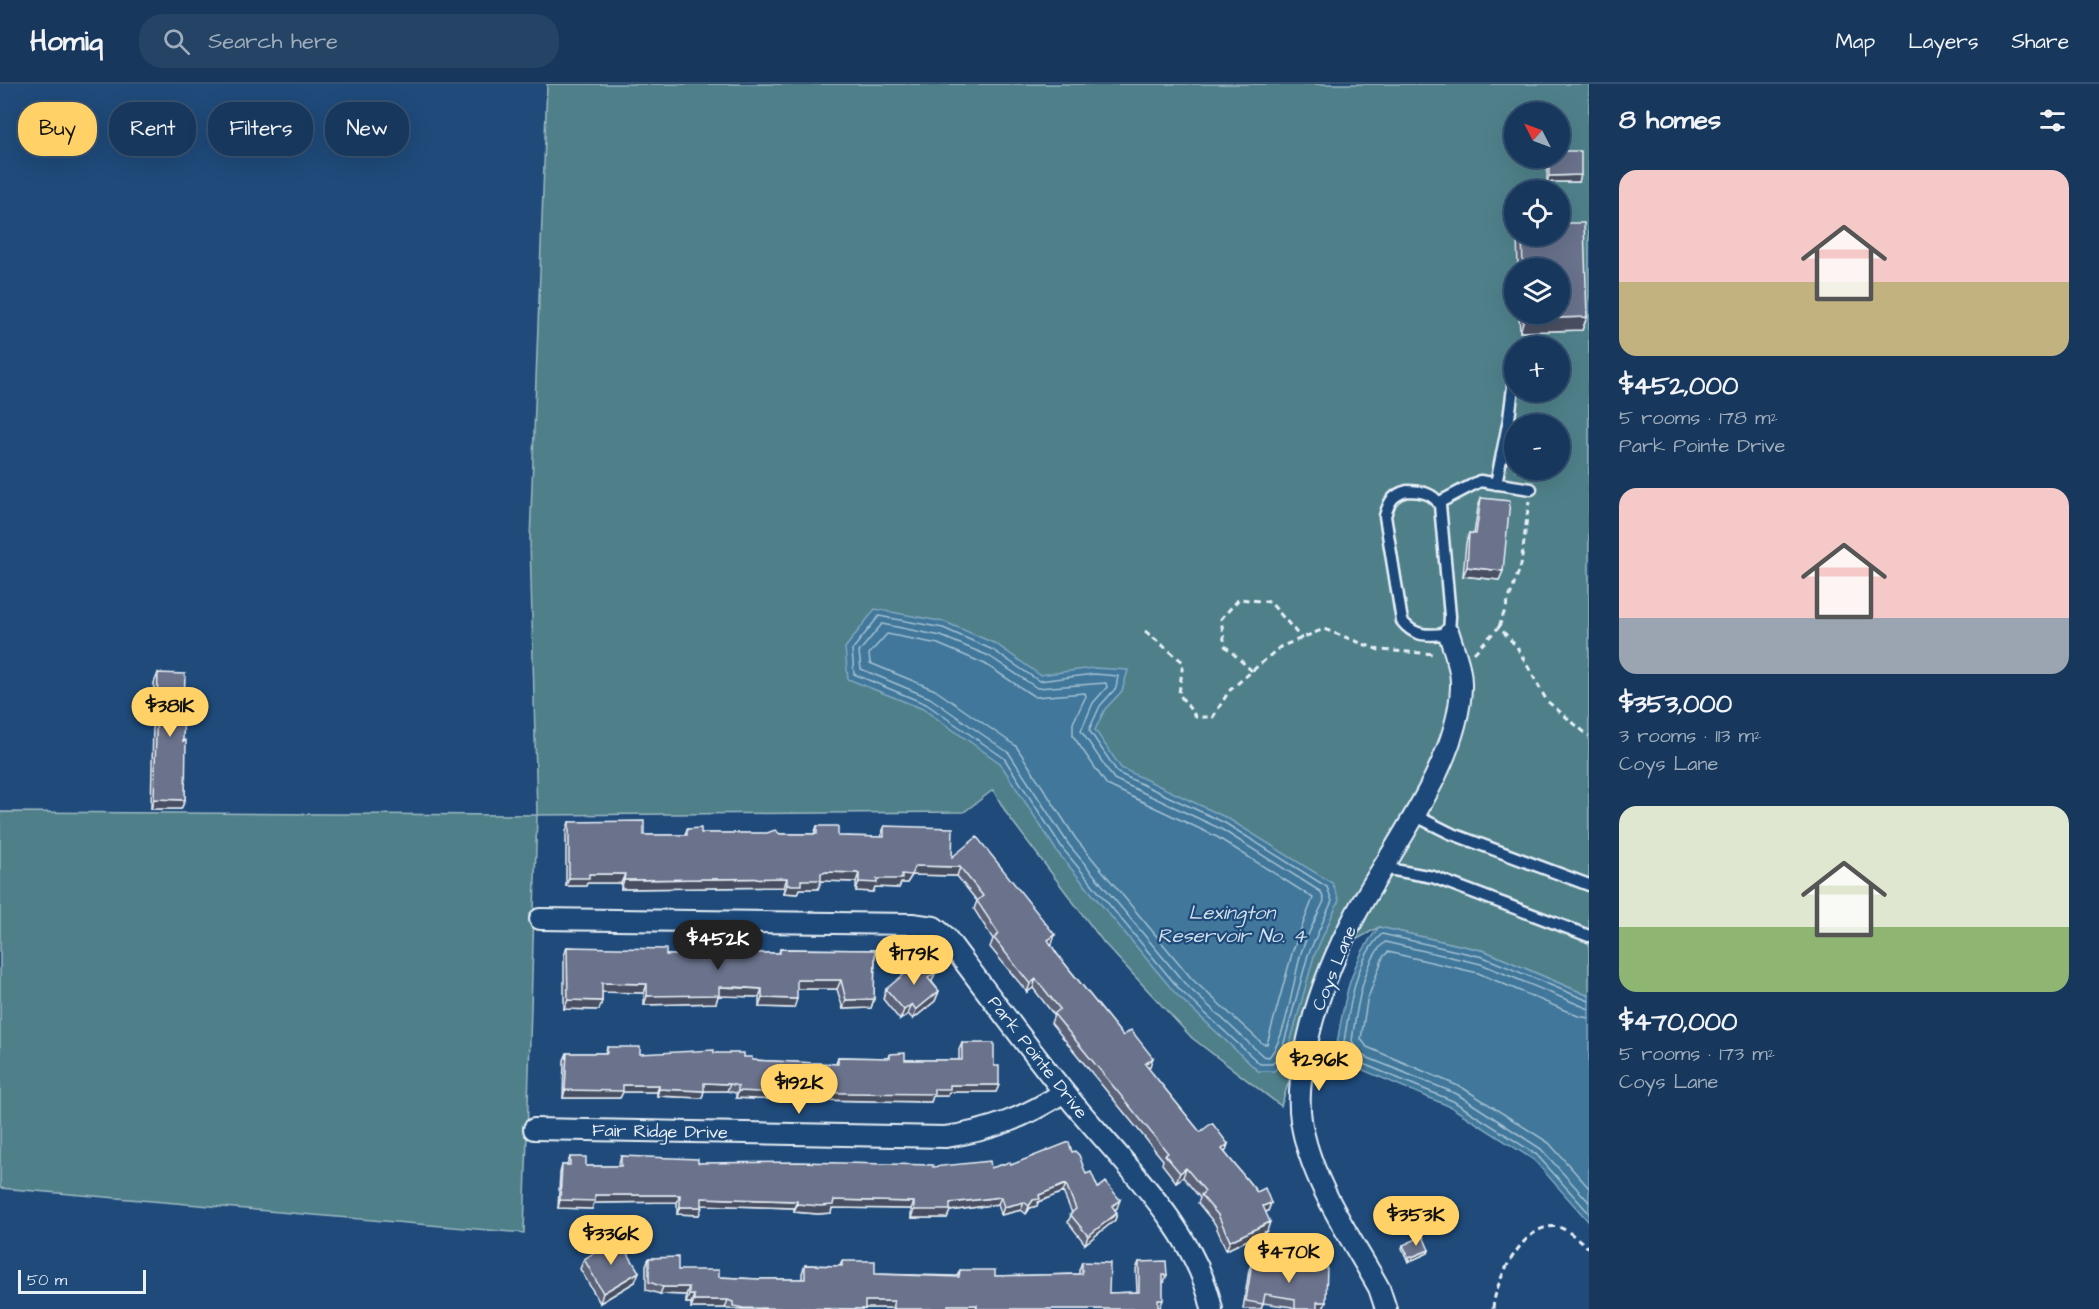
<!DOCTYPE html>
<html lang="en">
<head>
<meta charset="utf-8">
<style>
	:root { --surface:#17385c; --page:#244365; --text:#f1f3f6; --muted:#9eacbb; --line:#365272; --accent:#ffd166 }
	body { margin:0; font-family:"Architects Daughter",sans-serif; background:var(--page); color:var(--text); height:100vh; display:flex; flex-direction:column; font-size:22px; white-space:nowrap }
	* { box-sizing:border-box; margin:0 }
	p { font-size:20px; color:var(--muted) }
	.icon { flex:none; width:33px; height:33px; fill:none; stroke:currentColor; stroke-width:2; stroke-linecap:round; stroke-linejoin:round }
	.map { position:relative; flex:1; overflow:hidden }
	.drawer { display:flex; flex-direction:column; background:var(--surface); width:510px }
	.drawer>* { flex:none }
	.banner { position:absolute; left:18px; top:18px; width:570px; height:54px; display:flex; gap:12px }
	.needle { width:39px; rotate:312deg }
	.tools { position:absolute; left:1504px; top:18px; display:grid; gap:12px }
	.tools a { display:grid; place-items:center; width:66px; height:66px; border-radius:50%; background:var(--surface); box-shadow:0 6px 24px #0002,0 0 0 2px var(--line); font-size:30px }
	.scale { position:absolute; left:18px; bottom:15px; width:128px; box-sizing:border-box; padding-left:6px; border:3px solid #e8f1f8; border-top:0; font-size:16px; line-height:21px; white-space:nowrap; color:#e8f1f8; -webkit-text-stroke:4px #1f4a7a; paint-order:stroke }
	.price { position:absolute; translate:-50% -51px; padding:0 14px; border-radius:21px; background:var(--accent); color:#111; font-size:20px; line-height:39px; filter:drop-shadow(0 2px 3px #0008) }
	.price::after { content:''; position:absolute; left:50%; top:36px; width:18px; height:14px; margin-left:-9px; background:inherit; clip-path:polygon(0 0,100% 0,50% 100%) }
	.price.on { background:#222; color:#fff }
	ul { padding:0; list-style:none }
	li { display:grid; align-content:center; gap:12px; height:318px; padding:0 30px }
	li span { display:grid; place-items:center; height:186px; border-radius:18px; color:#555 }
	li>.icon { margin-inline-start:auto }
	span .icon { width:108px; height:108px; fill:#fffc; stroke-width:1 }
	li b { font-size:26px }
	h2 { display:flex; justify-content:space-between; align-items:center; height:72px; padding:0 30px; font-size:26px }
	.pill { padding:0 21px; border-radius:24px; background:var(--surface); box-shadow:0 6px 24px #0002,0 0 0 2px var(--line); font-size:21px; line-height:54px }
	.pill.on { background:var(--accent); color:#111 }
	header { display:flex; align-items:center; gap:36px; box-sizing:border-box; height:84px; padding:0 30px; background:var(--surface); border-bottom:2px solid var(--line) }
	header strong { font-size:28px }
	nav { display:flex; gap:33px; margin-inline-start:auto; font-size:21px }
	.search { width:420px; height:54px; background:var(--page); display:flex; align-items:center; gap:15px; box-sizing:border-box; padding:0 21px; border-radius:24px; color:var(--muted); font-size:22px }
	main { display:flex; flex:1; min-height:0 }
	.map>svg:first-child { display:block }
</style>
</head>
<body>
<header>
<strong>Homiq</strong>
<div class="search"><svg class="icon" aria-label="search" viewBox="0 0 24 24"><circle cx="10" cy="10" r="6"/><path d="M15 15l6 6"/></svg>Search here</div>
<nav><a>Map</a><a>Layers</a><a>Share</a></nav>
</header>
<main>
<div class="map">
<svg width="1589" height="1225" viewBox="0 0 1589 1225">
	<rect width="100%" height="100%" fill="#1f4a7a"/>
	<filter id="ink" filterUnits="userSpaceOnUse"><feTurbulence type="fractalNoise" baseFrequency=".0167" numOctaves="2"/><feDisplacementMap in="SourceGraphic" scale="12" xChannelSelector="R" yChannelSelector="G"/><feConvolveMatrix kernelMatrix="1 2 1 2 8 2 1 2 1" color-interpolation-filters="sRGB"/></filter>
	<g filter="url(#ink)">
		<path fill="#4f808a" stroke="#9cb8c1" stroke-width="1.5" fill-rule="evenodd" d="M547,0h1042v912l-104,-45 -106,-24 -49,27 -49,152 -89,-68 -88,-95 -97,-129 -14,-24 -29,22 -427,3 -13,418 -524,-45v-376l537,3 -7,-275zM1515,28h45v46h-45zM1515,106h45v46h-45zM1515,184h45v46h-45zM1515,262h45v46h-45zM1515,340h45v46h-45z"/>
		<path fill="#3f779a" stroke="#83a8c0" stroke-width="1.5" d="M875,525l70,13 51,22 44,31 53,-7 35,2 -6,21 -17,18 -10,21 26,38 106,50 105,65 7,17 -25,56 -28,102 -12,13h-16l-82,-77 -118,-141 -58,-90 -77,-54 -75,-30 -3,-31z
			M1379,843l106,24 104,45v226l-55,-62 -83,-53 -100,-42 -14,-21c7,-42 13,-83 42,-117z"/>
		<g fill="none" stroke-linecap="round" stroke-linejoin="round">
			<path stroke="#a4c0d2" stroke-width="1.5" d="M879,532l64,12 50,22 46,31 55,-7 24,2 -2,12 -16,18 -11,24 29,43 107,50 102,64 5,14 -24,54 -27,99 -9,10h-12l-80,-74 -117,-141 -59,-91 -78,-54 -72,-30 -2,-24z
				M882,540l59,12 48,20 48,32 69,-5 1,4 -14,16 -12,28 33,48 107,50 100,63 3,9c-8,17 -17,34 -23,52 -8,27 -14,84 -32,104l-6,-1 -77,-71 -117,-140 -60,-92 -79,-55 -69,-29 -2,-17z
				M887,550l51,10 47,20 50,33 50,-4 1,3 -13,27v13l34,49 110,52 96,61 -20,52 -26,94h-4l-71,-65 -116,-140 -60,-93 -81,-56 -65,-27 -1,-9z
				M1589,917l-106,-44 -101,-23c-26,23 -33,75 -38,108l12,19 97,40 84,54 52,58
				M1589,925l-108,-45 -96,-22c-22,19 -29,71 -33,99l9,14 96,39 84,55 48,53
				M1589,934l-11,-2 -100,-43 -90,-21 -5,5 -16,44 -6,38 6,8 96,41 86,55 40,45"/>
			<g stroke="#e8f1f8" stroke-width="15">
				<path id="service" d="M1496,400l13,-65 6,-48
					M1407,407c14,0 26,2 33,14l10,111 -1,18c-20,1 -34,4 -47,-13l-17,-105c4,-14 7,-21 22,-25z
					M1438,419l42,-22 51,8
					M1414,731l36,18 139,52
					M1383,784l50,9 156,59"/>
			</g>
			<g stroke="#e8f1f8" stroke-width="24">
				<path id="minor" d="M540,835l372,5 22,3 11,9c39,52 78,105 119,156 52,65 131,134 148,217
					M534,1045l411,8c45,-6 81,-20 119,-45
					M1386,1225l-7,-21c-29,-52 -69,-108 -78,-168 -4,-27 2,-55 7,-81 10,-45 27,-86 49,-127 35,-65 102,-150 104,-225 1,-18 -7,-36 -12,-53"/>
			</g>
			<path stroke="#e8f1f8" stroke-width="3" stroke-dasharray="6 4.5" stroke-linecap="butt" d="M1499,543l22,-62 8,-64
				M1145,547l38,31 -4,32 17,23h17l16,-26 51,-44 44,-18 55,21 57,4
				M1474,569l25,-26 18,20 30,54 42,35
				M1252,587l-27,-25 -4,-27 18,-20 31,3 32,37
				M1493,1225c1,-26 31,-89 65,-82 11,3 23,15 31,21"/>
			<use href="#service" stroke="#1f4a7a" stroke-width="10"/>
			<use href="#minor" stroke="#1f4a7a" stroke-width="20"/>
		</g>
		<path fill="#5b6278" stroke="#e8f1f8" stroke-width="1.5" d="M1547,74h13l19,24h-32z
			M1517,152h43l27,81 -5,13 -62,2 -1,-18h41v-46h-42z
			M1481,414l22,73 -4,9 -36,-4 3,-33 3,-10 5,1 4,-26z
			M158,589l25,68 2,59 -4,9h-30l3,-126z
			M569,738l75,13h41l2,-6 14,4 113,1 3,-8 21,10 43,1 3,-11 68,31 100,87 -1,1 6,9 66,82 27,30 -2,2 52,64 28,12 -3,9 32,39 14,11 -3,8 -3,2 2,18 -41,19 -11,-26 -17,-21 2,-5 -17,-21 -7,5 -14,-18 1,-4 -112,-137 3,-8 -21,-27 -6,4 -37,-45 3,-8 -19,-30 3,-8 -20,-25 -45,-1 -5,8h-6l-2,5 -24,-1 -2,5 -17,-1v-9l-34,-1h-1l-3,8h-18l-2,5 -14,-1v-6l-163,2v-6h-34l-1,3h-20v-55z
			M567,863l99,8h35l2,-5 39,3h37l1,-4 95,1 -1,49 -3,9 -28,1 -6,-20h-40l-3,19 -35,-1v-10l-27,-1h-14l-2,7 -72,2v-12l-42,-1v9l-3,9 -35,-1v-54z
			M932,897v1l7,9 -4,10 -22,18 -5,-5 -8,6 -17,-21 3,-10z
			M962,959l32,23 5,19 -3,7h-47l-1,4h-15l-2,6 -175,-3 -20,-1v-5l-9,-2h-23l-2,7 -45,-2v-4h-34l-3,6h-57l1,-38 3,-7h38l2,-6 33,7 74,-1 30,4 8,3 84,4 2,-7 51,1 1,-4 15,6h54v-10z
			M1072,1068l14,22 12,14 19,20 -2,2 2,3 -2,7 -30,24 -17,-22 4,-9 -9,-21 -25,10 -1,4 -7,2 -4,6 -5,-4 -20,5 -3,-11 -48,7 -3,7h-36v-9l-79,-1 -1,5 -13,1 -24,-2v-4l-92,-3 -3,10 -22,-1v-12l-83,1 -2,6 -34,-1 2,-35 2,-8h5l3,-8 16,9h32l3,-10 77,7 235,4 58,1 20,-3z
			M1403,1161l26,5 -1,3 -20,9 -6,-14z
			M649,1174l29,12 41,7 39,2h44v-6l3,-8 35,1 2,-5 33,13 82,2 3,-6 35,6 84,-2v-4l3,-8 27,31 28,-1 -1,-23 3,-7 25,20h-1l-3,25h-2v2h-266v-1h-27v1h-137l-3,-1h-34v-5h-5v-8l-26,-1 -14,-4v-25z
			M584,1175l51,23 -35,21 -20,-34z
			M1252,1178l44,7 1,-4 29,37 -3,7h-31v-2l-29,-4 -2,6h-18l6,-39z"/>
		<path fill="#4a5062" stroke="#e8f1f8" stroke-width="1.5" d="M1581,91l-2,7h-32l2,-6z
			M1587,233l-5,13 -62,2 4,-13z
			M1467,483l36,4 -4,9 -36,-4z
			M154,715l31,1 -4,9h-30z
			M915,782l45,1 -3,9 -45,-1 -5,8h-6l-2,5 -24,-1 -2,5 -17,-1 3,-9 43,-8z
			M826,788l33,1 -3,9 -34,-1h-1l-3,8h-18l-2,5 -14,-1 3,-8z
			M589,790h36l-4,9h-34l-1,3h-20l3,-8z
			M787,794l-3,9 -163,2 3,-9z
			M1055,851l-3,9 -7,5 3,-9z
			M936,888l-4,9 -7,7 3,-10z
			M1036,895l-3,9 -6,4 3,-8z
			M797,896h44l-4,9h-43z
			M602,899l45,1 -3,9 -45,-1z
			M719,903l43,2 -3,8 -41,-1 -2,7 -72,2 3,-9z
			M939,907l-4,10 -22,18 3,-9z
			M762,914l35,1 -3,9 -35,-1z
			M874,915l-3,9 -28,1 3,-9z
			M568,916l34,1 -3,9 -35,-1z
			M912,920l-4,10 -8,6 4,-10z
			M1153,974l-3,8 -8,7 3,-9z
			M704,999l26,1 -3,7h-25z
			M623,1001h36l-2,7h-34l-3,6h-57l2,-8z
			M950,1001h49l-3,7h-47l-1,4h-15l-2,6 -175,-3 -20,-1 2,-7 196,-2z
			M659,1005l45,2 -2,7 -45,-2z
			M1228,1060l-3,9 -3,-4z
			M1186,1084l-3,9 -7,5 4,-9z
			M1066,1100l-3,8 -25,10 -1,4 -7,2 -4,6 3,-8 4,-6 6,-5z
			M595,1111h85l-3,7 -83,1 -2,6 -34,-1 2,-8z
			M1001,1113l-3,7 -48,7 -3,7h-36l3,-8 36,-7z
			M702,1114l95,3 -3,7 -95,-3z
			M834,1116l80,2 -3,7 -79,-1 -1,5 -13,1 -24,-2 3,-8z
			M1120,1116l-3,8 -8,6 3,-8z
			M1024,1118l-3,8 -20,5 3,-8z
			M1271,1119l-3,8 -9,4 4,-9z
			M680,1123h22l-3,8 -22,-1z
			M1117,1129l-2,7 -30,24 3,-8z
			M1270,1138l-3,9 -41,19 4,-9z
			M1429,1166l-1,3 -20,9 1,-4z
			M639,1188l-4,10 -35,21 3,-10z
			M1163,1191h4l-3,7h-4z
			M663,1203h26l-3,8 -26,-1z
			M689,1211h5l-3,8h-5z
			M694,1216h34l-3,8h-34z
			M1158,1216h5l-3,7 -4,1z
			M865,1217h29l-2,7h-30z
			M1317,1218h9l-3,7h-9z
			M948,1221h29l-1,4h-30z
			M743,1224l122,1h-123z"/>
		<path fill="#6a728c" stroke="#e8f1f8" stroke-width="1.5" d="M1560,67h21v24l-32,1v-18h11z
			M1560,139h24l3,94 -63,2v-5h36v-46h-37l-1,-32h38z
			M1481,414l29,3 -7,70 -36,-4 2,-34 7,1z
			M158,589l27,1 -2,67 3,-1 -1,60 -31,-1z
			M644,737v14h43v-6l14,-1v5h66l8,-3 5,4h37v-8h21v10l46,1v-11l69,2 -1,29 25,-20 78,98 -7,5 9,14 66,82 8,-6 22,28 -8,6 17,21 38,47 12,-9 16,21 -6,5 35,43 8,-4 6,15 -8,3 7,16 -40,19 -12,-26 -17,-20 4,-4 -19,-23 -6,5 -15,-18 3,-2 -114,-139 6,-5 -24,-30 -6,5 -36,-46 5,-4 -22,-33 6,-5 -23,-29 -45,-1 -4,9 -9,-1v5h-25v4l-18,-1v-9l-33,-1 -5,1v7h-20v5h-14v-7l-163,2 1,-6h-36v4h-20v-56z
			M567,863l99,2v6h37v-5l40,1 -1,2h38v-4l95,1 -1,49 -28,1 -5,-20h-44v19l-35,-1v-9l-27,-2h-16v8l-72,1v-12l-45,-1v18l-34,-1z
			M924,874l12,14 -8,6 11,13 -23,19 -4,-6 -8,6 -18,-21z
			M962,959h32v23h5v19h-49v4h-16v5l-175,-2 -21,-1v-5l-8,-2 -26,-1v8l-45,-2v-4h-36v6l-58,-1 2,-37h40v-6h33v7l74,-4v3h30v4h8v3l86,4v-7l52,1v-4l15,-1v7h57z
			M1069,1058l3,10 3,-1 4,4 7,19 5,-2 7,16 8,-6 14,18 -8,6 5,7 -29,23 -18,-22 6,-5 -10,-25 -27,11 1,4 -7,1 -4,6 -5,-4 -20,5 -3,-10 -51,6v7h-36v-8l-80,-2 -1,5 -13,1 -23,-2v-3l-95,-3v9h-22v-12h-85v6l-35,-1 2,-35h8v-8h16v9h35v-10l77,3v4l100,-1 135,3v2l57,-6 1,7 19,-6 1,3z
			M1423,1152l6,14 -20,8 -6,-13z
			M612,1158l4,7 7,-4 16,27 -36,21 -19,-34z
			M678,1173v13h41v7l39,2h47v-14l37,1v-5h33v13l84,3 1,-7h35v6l87,-2v-12l28,1 -1,30 30,-1v-30l27,-1 1,14h-4v25h-5v9h-181v-4h-29v4h-54v-8h-29v8l-122,-1 -10,-2v-4l-5,-2h-34v-5h-5v-8h-26l-14,-5v-24z
			M1252,1178l45,7v-4h30l-1,37h-9v7h-22v-10l-30,-5 -2,10 -17,-3z"/>
	</g>
	<g text-anchor="middle" stroke-width="4.5" stroke-linejoin="round" paint-order="stroke">
		<g font-size="18" fill="#e8f1f8" stroke="#1f4a7a">
			<text transform="translate(1334 884) rotate(-68)" y="6">Coys Lane</text>
			<text transform="translate(1038 973) rotate(52)" y="6">Park Pointe Drive</text>
			<text transform="translate(660 1047) rotate(1)" y="6">Fair Ridge Drive</text>
		</g>
		<g font-size="20" font-style="italic" fill="#cfdfea" stroke="#1f4a7a">
			<text x="1232" y="835">Lexington<tspan x="1232" dy="23">Reservoir No. 4</tspan></text>
		</g>
	</g>
</svg>
<div class="tools">
<a><svg class="needle" viewBox="-14 -14 28 28"><path d="M0-13l5 13h-10z" fill="#e53935"/><path d="M0 13l5-13h-10z" fill="#9eacbb"/></svg></a>
<a><svg class="icon" aria-label="locate" viewBox="0 0 24 24"><circle cx="12" cy="12" r="6"/><path d="M12 2v4M12 18v4M2 12h4M18 12h4"/></svg></a>
<a><svg class="icon" aria-label="layers" viewBox="0 0 24 24"><path d="M12 4l9 5-9 5-9-5zM3 14l9 5 9-5"/></svg></a>
<a>+</a>
<a>−</a>
</div>
<div class="scale">50 m</div>
<b class="price" style="left:170px;top:654px">$381K</b>
<b class="price on" style="left:718px;top:887px">$452K</b>
<b class="price" style="left:914px;top:902px">$179K</b>
<b class="price" style="left:1319px;top:1008px">$296K</b>
<b class="price" style="left:799px;top:1031px">$192K</b>
<b class="price" style="left:1416px;top:1163px">$353K</b>
<b class="price" style="left:611px;top:1182px">$336K</b>
<b class="price" style="left:1289px;top:1200px">$470K</b>
<div class="banner">
<a class="pill on">Buy</a>
<a class="pill">Rent</a>
<a class="pill">Filters</a>
<a class="pill">New</a>
</div>
</div>
<section class="drawer">
<h2>8 homes<svg class="icon" aria-label="filters" viewBox="0 0 24 24"><path d="M4 7h16M4 17h16"/><circle cx="9" cy="7" r="2"/><circle cx="15" cy="17" r="2"/></svg></h2>
<ul>
<li><span style="background:linear-gradient(#f6c9c9 60%,#c2b280 0)"><svg class="icon" aria-label="home" viewBox="0 0 24 24"><path d="M3 11l9-7 9 7M6 9v11h12V9"/></svg></span><div><b>$452,000</b><p>5 rooms · 178 m²</p><p>Park Pointe Drive</p></div></li>
<li><span style="background:linear-gradient(#f6c9c9 70%,#9aa5b1 0)"><svg class="icon" aria-label="home" viewBox="0 0 24 24"><path d="M3 11l9-7 9 7M6 9v11h12V9"/></svg></span><div><b>$353,000</b><p>3 rooms · 113 m²</p><p>Coys Lane</p></div></li>
<li><span style="background:linear-gradient(#dfe7d0 65%,#8fb573 0)"><svg class="icon" aria-label="home" viewBox="0 0 24 24"><path d="M3 11l9-7 9 7M6 9v11h12V9"/></svg></span><div><b>$470,000</b><p>5 rooms · 173 m²</p><p>Coys Lane</p></div></li>
</ul>
</section>
</main>
</body>
</html>
